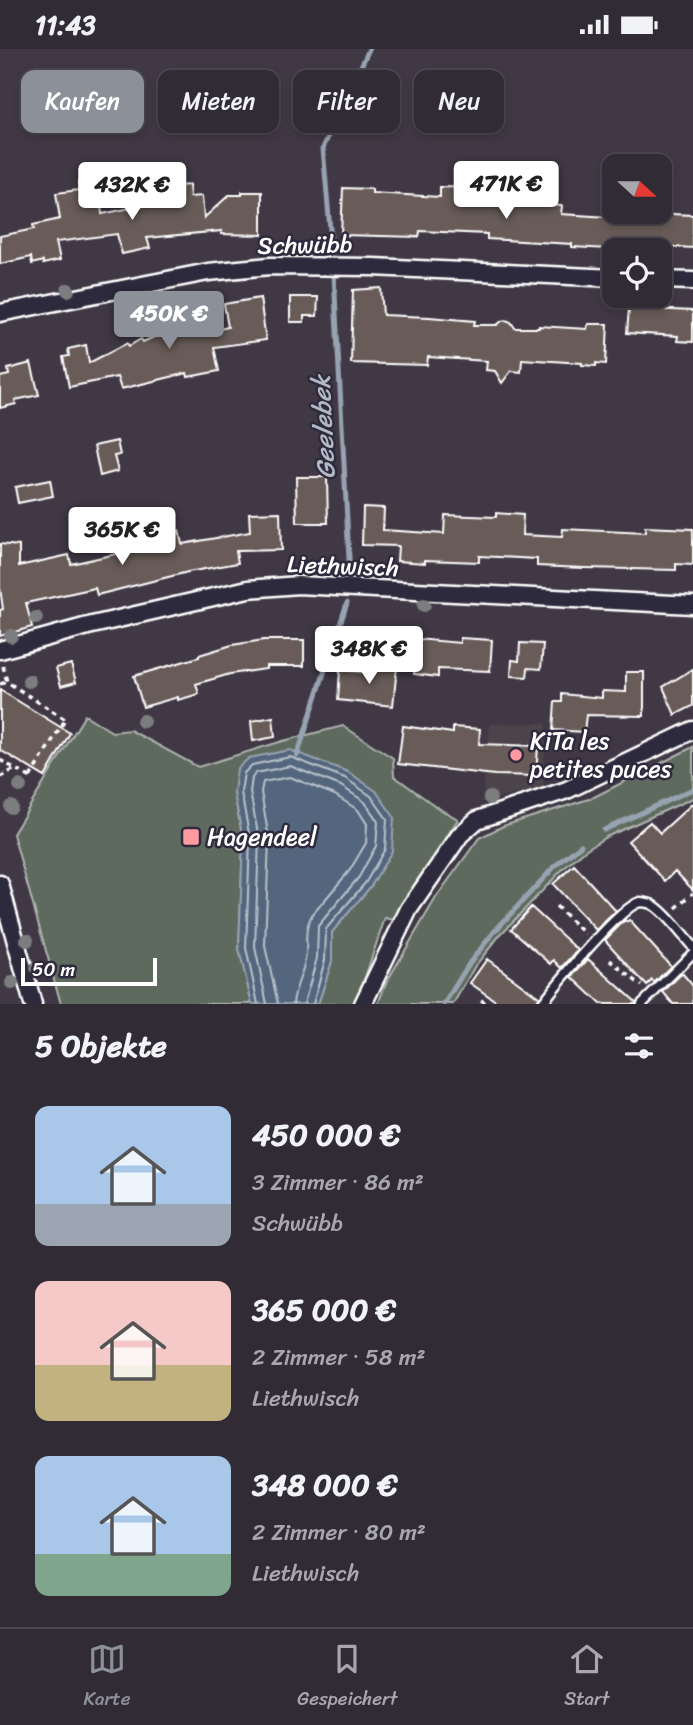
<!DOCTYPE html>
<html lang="de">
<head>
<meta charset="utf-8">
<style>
	:root { --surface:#302b34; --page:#3c3740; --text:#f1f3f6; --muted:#a8a7ac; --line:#4b474f; --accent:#8c9099 }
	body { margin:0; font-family:Sriracha,sans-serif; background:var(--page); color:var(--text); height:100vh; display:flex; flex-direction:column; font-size:26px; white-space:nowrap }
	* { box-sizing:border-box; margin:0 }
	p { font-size:23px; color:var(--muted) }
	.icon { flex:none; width:38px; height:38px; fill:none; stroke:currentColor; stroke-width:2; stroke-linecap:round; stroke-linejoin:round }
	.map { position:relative; height:955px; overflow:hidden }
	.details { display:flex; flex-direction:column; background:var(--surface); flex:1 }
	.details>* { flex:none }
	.hud { position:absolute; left:21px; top:21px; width:651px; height:63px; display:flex; gap:14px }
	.needle { width:46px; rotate:111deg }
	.buttons { position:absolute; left:602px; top:105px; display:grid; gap:14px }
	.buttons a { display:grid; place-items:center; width:70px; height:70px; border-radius:14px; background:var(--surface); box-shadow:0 4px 10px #0003,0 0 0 2px var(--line); font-size:35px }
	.scale { position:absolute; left:21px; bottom:18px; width:136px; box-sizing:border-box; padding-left:7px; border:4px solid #fff; border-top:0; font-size:19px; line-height:24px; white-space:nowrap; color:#fff; -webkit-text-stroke:5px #2f2a3d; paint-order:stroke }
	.price { position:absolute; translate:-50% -60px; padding:0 16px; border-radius:7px; background:#fff; color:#222; font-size:23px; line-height:46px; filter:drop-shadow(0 2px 4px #0008) }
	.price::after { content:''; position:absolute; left:50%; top:42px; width:21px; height:16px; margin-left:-10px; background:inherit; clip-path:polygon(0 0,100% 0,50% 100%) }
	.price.current { background:var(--accent); color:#fff }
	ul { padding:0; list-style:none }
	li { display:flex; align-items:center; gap:21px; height:175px; padding:0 35px }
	li span { display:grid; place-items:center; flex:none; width:196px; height:140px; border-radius:14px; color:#555 }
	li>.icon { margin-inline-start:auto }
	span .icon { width:84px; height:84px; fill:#fffc; stroke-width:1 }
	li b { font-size:30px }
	h2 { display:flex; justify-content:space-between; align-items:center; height:84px; padding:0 35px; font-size:30px }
	.pill { padding:0 24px; border-radius:14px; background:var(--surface); box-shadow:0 4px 10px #0003,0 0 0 2px var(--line); font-size:24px; line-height:63px }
	.pill.current { background:var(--accent); color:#fff }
	.status { display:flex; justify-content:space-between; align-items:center; height:49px; padding:0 35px; background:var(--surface); direction:ltr }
	.status svg { height:19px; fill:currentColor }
	.tab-bar { display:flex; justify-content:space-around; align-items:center; height:98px; border-top:2px solid var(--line); background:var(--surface); font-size:19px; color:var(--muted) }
	.tab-bar a { display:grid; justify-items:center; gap:4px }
	.tab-bar .current { color:var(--accent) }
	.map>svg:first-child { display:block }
</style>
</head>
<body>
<div class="status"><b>11:43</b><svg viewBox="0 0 49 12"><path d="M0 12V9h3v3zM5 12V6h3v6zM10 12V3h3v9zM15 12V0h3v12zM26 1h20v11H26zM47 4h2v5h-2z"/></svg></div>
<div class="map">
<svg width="693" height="955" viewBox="0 0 693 955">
	<rect width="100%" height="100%" fill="#403945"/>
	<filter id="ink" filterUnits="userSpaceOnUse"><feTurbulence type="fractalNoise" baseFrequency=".0143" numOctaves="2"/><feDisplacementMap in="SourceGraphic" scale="14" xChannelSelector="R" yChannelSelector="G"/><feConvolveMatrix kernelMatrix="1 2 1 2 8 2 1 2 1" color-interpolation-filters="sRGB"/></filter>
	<g filter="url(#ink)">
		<path fill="#4c444b" d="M546,674l-3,64 -61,15 8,-78z"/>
		<path fill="#5e6a5f" stroke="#aeb4af" stroke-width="2" d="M85,666l27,17 18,-2 68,37 85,-26 60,-15 50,32 1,18 44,32 20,11 -64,101 -9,-2 -29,86h-38l14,-43v-29l39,-46 -137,-93 9,46 -4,110 13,55h-191l-48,-170z
			M693,698v51l-87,39 -21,13 -23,20 -62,65 -25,31 -22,38h-75l8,-21 51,-87 42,-58 24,-12 89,-28z"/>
		<path fill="#52667d" stroke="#97a3b1" stroke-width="2" d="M290,701l58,22 28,19 18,26 -2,34 -21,35 -39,46v29l-14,43h-66l-13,-55 4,-110 -9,-46 3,-24 12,-11z"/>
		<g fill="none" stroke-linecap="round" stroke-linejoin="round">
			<path stroke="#bac2cb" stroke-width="2" d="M258,955l-12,-56 4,-109 -9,-47 3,-19 8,-8 38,-8 55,21 26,18 16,23 -2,30 -19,33 -40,47 -1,31 -12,44
				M267,955l-12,-57 4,-108 -9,-47 2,-14 4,-5 34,-7 51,20 24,16 13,20 -2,24 -17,31 -41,49 -1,32 -13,46
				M278,955l-13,-58 4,-107 -8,-47 2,-10 27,-5 45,18 23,15 9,14 -1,19 -16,27 -38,45c-8,13 -5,25 -6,39 -1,17 -12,33 -13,50"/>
			<path stroke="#97a3b1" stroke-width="5" d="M332,204l-9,-105 46,-99
				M334,226l16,302
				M297,707l50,-153
				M604,781l89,-41
				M444,955l26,-42 24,-30 61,-66 26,-21"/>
		</g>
		<path fill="#695c58" stroke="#fff" stroke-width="2" d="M98,130l4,35 53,-11 -1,-15 35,-3 1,12 12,-1 2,22 25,-23h13v-3h20v43l-41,-1 1,-3 -75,7 3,10 -28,6 -5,-20 -61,8 4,18 -17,4v-3l-11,3 -1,-7 -31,7v-28l34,-7 -1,-4 27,-6 -4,-26 23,-3 -1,-8z
			M440,138l39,1v10l35,1v4l48,3 -1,8 64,4 1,-6 67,3v33l-33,-2v3l-51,-3v3l-37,-2v-3l-85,-5v-5l-67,-3 -1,6 -78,-2 2,-47 29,1v4l68,4z
			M381,239l2,27 46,2 46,4 -1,4h23l5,-4 4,-1 5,2 4,6h24v-2l48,3 1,-5h20l-2,40 -10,-1v3l-14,-1v-2l-60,-4 -1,13 -10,-1 -9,12 -7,-12 -9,-1 1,-9 -59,-4 -1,8 -76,-2 2,-73z
			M290,248h28l-1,19h-13v6h-14z
			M260,249l6,42 -52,7 5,24 -31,6 -1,-4 -66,16 -4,-12 -48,10 -6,-30 6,-1 -1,-7 18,-4 3,18 38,-20 2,3 12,-7 2,3 33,-15 19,-4 3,11 30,-7 -4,-23z
			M629,259l64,3v31l-16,-1 1,-5 -51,-3z
			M31,314l8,32 -24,5 1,4 -16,4v-31l9,-2 -1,-6z
			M117,392l3,14 -6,1 4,15 -18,5 -6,-30z
			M296,428h31l1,46h-31z
			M50,431l3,16 -35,7 -3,-16z
			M363,458l21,1 -1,22 61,4 1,-19 51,2v-4l27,2 -1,20 40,2 1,-8 82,4v-6l48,2v36l-17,-1v6l-92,-2 -47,-2v-7l-58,-3v6l-54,-2v3l-28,-2 1,-15 -36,-1z
			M280,463l1,38 -45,1 2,12 -50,9 -91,23 -2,-7 -69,15 6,24 -32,9v-26l3,-1 -3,-21v-44l19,2v20l50,-11 2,9 76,-17 -2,-9 34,-7 3,13 68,-12 -1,-19z
			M460,589l32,2 -2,31 -52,-2v8l-24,-3 3,-35 43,4z
			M264,591h40v26h-38v3l-36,5 -34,10 3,10 -21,6v-3l-35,10 -9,-31 65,-19v-2l33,-10z
			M520,594l23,1 -2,25 -13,-1 -1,9 -16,-1 1,-16 7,1z
			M71,615l5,18 -15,4 -5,-18z
			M375,616l22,2 -4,39 -55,-6 2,-30 34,3z
			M693,620v37l-18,9 -12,-28z
			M626,623h18v44l-58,-1 -2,17 -31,-2 2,-28h7v-8l40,4v-7l24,1z
			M0,641l70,43 -25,44 -45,-27z
			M273,668l2,20 -22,4 -2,-20z
			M403,677l50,7v-6l27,2 -1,15 59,2 -2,30 -41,-1 -97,-11z
			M693,754v87l-18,-19 -10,10 -37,-40 22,-19 10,11z
			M574,816l42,46 -20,19 -43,-46z
			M531,858l47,43 -16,18 -8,-8 -3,4 -40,-35z
			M625,871l2,2 2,-2 42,46 -17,17 -2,-3 -5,6 -42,-46z
			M487,910l52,38 -3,7h-36l-30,-21z
			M588,910l48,43v2h-35l-29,-27z
			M683,925l10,12v18h-20l-10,-12 17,-17z"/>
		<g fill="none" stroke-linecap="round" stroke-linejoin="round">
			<g stroke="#fff" stroke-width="13">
				<path id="service" d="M542,955c14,-19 79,-98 98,-102 2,0 9,1 11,2 12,5 32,32 42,43
					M642,955l51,-51"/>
			</g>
			<g stroke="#fff" stroke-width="21">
				<path id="minor" d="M660,231l33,1
					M0,264l208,-41 62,-6 103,1 241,11
					M0,601l88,-24 160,-37 50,-4 395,20
					M0,835l33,120
					M363,955l46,-95 51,-74 17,-15 90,-30 126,-60"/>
			</g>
			<path stroke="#fff" stroke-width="3.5" stroke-dasharray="5 5" stroke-linecap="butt" d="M3,617l4,16 61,39
				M0,635l7,-2
				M0,711l33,19
				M0,728l15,-8
				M30,728l35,-57
				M556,857l29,28
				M676,859l17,-15
				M610,911l32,26
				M481,951l6,4"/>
			<use href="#service" stroke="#2f2a3d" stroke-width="8"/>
			<use href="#minor" stroke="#2f2a3d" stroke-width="16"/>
		</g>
		<g fill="#7c7d7f">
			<circle cx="68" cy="241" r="7"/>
			<circle cx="424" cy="556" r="7"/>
			<circle cx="36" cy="569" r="7"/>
			<circle cx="11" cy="587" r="7"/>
			<circle cx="29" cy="632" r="7"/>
			<circle cx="143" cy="672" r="7"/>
			<circle cx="20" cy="737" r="7"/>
			<circle cx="490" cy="749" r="7"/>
			<circle cx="11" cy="758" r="7"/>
			<circle cx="27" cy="891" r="7"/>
			<circle cx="37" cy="919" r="7"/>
			<circle cx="12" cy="934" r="7"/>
		</g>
	</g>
	<g fill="#ff9aa2" stroke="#2f2a3d" stroke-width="2.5">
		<circle cx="516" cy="706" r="7"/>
		<rect x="182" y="779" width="18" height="18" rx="3.5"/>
	</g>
	<g text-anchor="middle" stroke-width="5" stroke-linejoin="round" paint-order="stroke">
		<g font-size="24" fill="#fff" stroke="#2f2a3d">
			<text transform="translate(305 196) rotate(-1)" y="8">Schwübb</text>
			<text transform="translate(343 517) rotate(2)" y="8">Liethwisch</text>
		</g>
		<g font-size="24" fill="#fff" stroke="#2f2a3d" text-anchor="start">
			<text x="530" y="700">KiTa les<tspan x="530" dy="28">petites puces</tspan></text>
			<text x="207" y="796">Hagendeel</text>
		</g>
		<g font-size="26" font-style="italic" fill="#b1bac4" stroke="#2f2a3d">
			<text transform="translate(323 378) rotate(-93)" y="9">Geelebek</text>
		</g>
	</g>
</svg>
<div class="buttons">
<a><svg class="needle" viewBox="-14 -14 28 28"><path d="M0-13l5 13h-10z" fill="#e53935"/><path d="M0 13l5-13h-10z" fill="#a8a7ac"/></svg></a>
<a><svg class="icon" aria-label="locate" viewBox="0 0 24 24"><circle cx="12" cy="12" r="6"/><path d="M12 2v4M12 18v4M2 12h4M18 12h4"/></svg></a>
</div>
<div class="scale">50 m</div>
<b class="price" style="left:506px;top:172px">471K €</b>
<b class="price" style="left:132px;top:173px">432K €</b>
<b class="price current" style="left:169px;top:302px">450K €</b>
<b class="price" style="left:122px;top:518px">365K €</b>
<b class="price" style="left:369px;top:637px">348K €</b>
<div class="hud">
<a class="pill current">Kaufen</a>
<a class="pill">Mieten</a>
<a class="pill">Filter</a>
<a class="pill">Neu</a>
</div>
</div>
<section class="details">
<h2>5 Objekte<svg class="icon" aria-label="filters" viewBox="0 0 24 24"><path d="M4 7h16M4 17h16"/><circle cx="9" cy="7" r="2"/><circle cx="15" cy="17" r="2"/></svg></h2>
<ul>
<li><span style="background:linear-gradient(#a9c7e8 70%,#9aa5b1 0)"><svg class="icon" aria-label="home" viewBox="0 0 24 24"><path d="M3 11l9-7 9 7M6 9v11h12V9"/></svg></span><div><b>450 000 €</b><p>3 Zimmer · 86 m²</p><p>Schwübb</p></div></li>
<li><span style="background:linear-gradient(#f6c9c9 60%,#c2b280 0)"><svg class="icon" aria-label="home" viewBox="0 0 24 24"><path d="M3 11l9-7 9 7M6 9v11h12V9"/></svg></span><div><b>365 000 €</b><p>2 Zimmer · 58 m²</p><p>Liethwisch</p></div></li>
<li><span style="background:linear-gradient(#a9c7e8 70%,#7fa58c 0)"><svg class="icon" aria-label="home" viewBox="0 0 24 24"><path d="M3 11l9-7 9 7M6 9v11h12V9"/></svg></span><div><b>348 000 €</b><p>2 Zimmer · 80 m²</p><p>Liethwisch</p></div></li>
</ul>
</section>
<nav class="tab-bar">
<a class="current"><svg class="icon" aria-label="map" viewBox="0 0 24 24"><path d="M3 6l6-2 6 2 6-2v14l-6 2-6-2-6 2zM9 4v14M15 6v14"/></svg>Karte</a>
<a><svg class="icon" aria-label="saved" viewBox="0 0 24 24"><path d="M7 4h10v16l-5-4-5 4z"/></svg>Gespeichert</a>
<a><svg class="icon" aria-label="home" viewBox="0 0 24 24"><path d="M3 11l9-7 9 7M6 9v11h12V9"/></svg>Start</a>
</nav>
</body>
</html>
